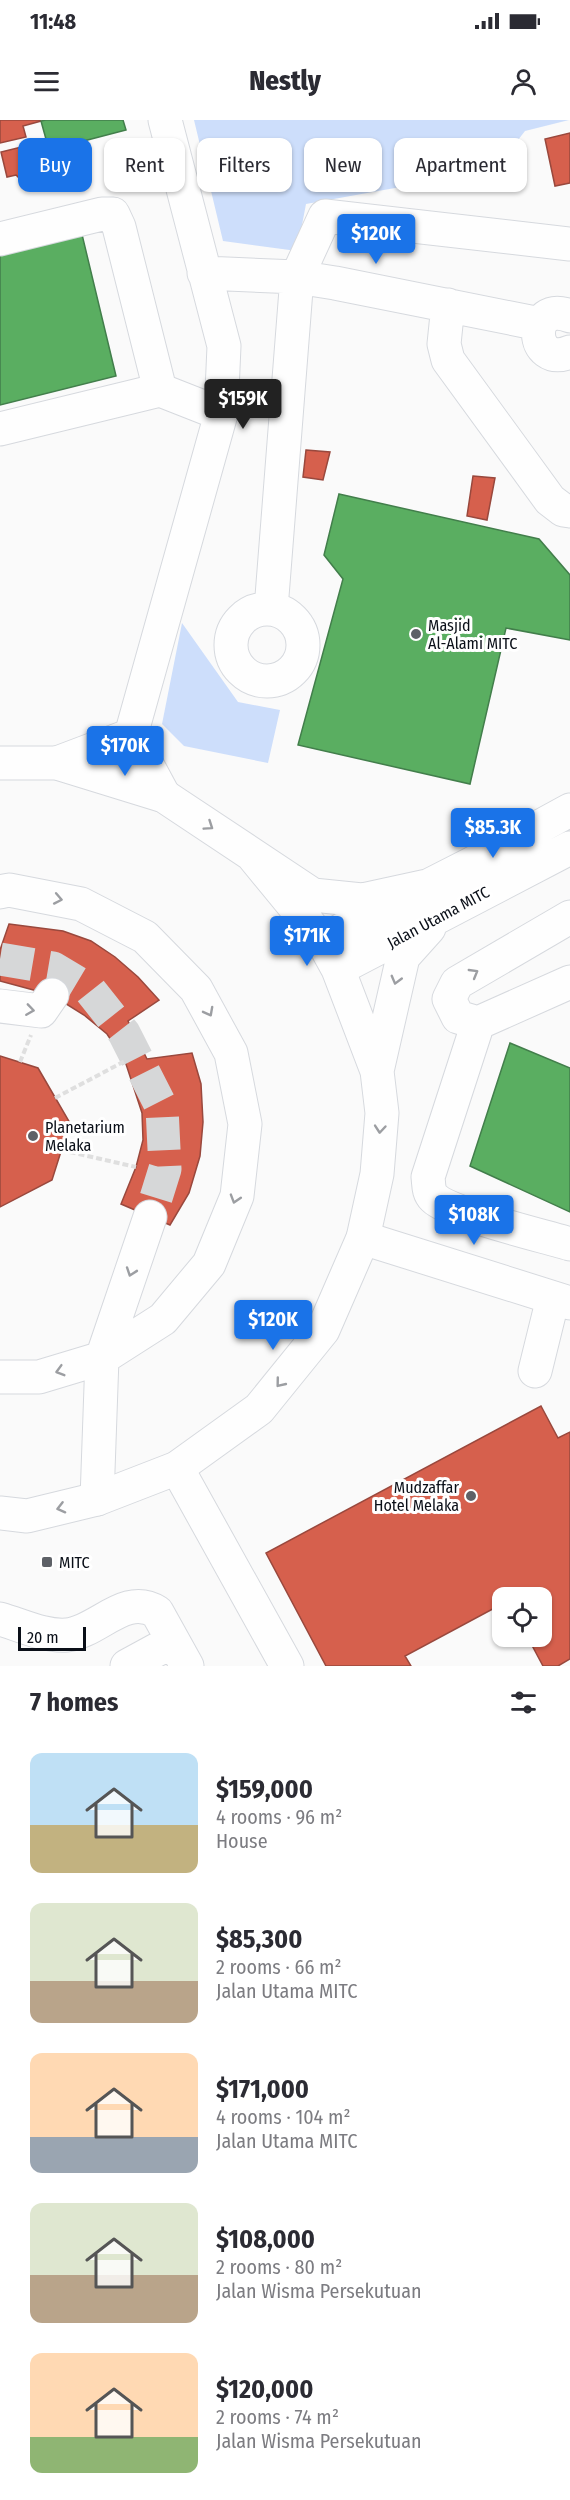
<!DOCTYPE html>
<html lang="en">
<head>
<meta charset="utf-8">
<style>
	:root { --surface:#fff; --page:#f7f7f7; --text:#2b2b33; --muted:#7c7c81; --accent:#1a73e8 }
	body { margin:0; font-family:"Fira Sans Condensed",sans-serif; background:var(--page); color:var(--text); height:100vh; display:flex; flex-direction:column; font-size:22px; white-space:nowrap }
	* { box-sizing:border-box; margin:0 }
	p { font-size:20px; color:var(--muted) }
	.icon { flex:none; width:33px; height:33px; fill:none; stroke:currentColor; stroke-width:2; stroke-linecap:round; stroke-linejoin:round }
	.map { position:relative; height:1546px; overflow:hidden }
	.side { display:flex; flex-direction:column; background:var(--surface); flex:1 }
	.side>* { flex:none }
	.guide { position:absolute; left:18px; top:18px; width:534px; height:54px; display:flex; gap:12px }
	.buttons { position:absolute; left:492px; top:1467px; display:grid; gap:12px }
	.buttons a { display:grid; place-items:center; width:60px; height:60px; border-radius:12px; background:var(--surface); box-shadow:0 2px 4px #0004; font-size:30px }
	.scale { position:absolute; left:18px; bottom:15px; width:68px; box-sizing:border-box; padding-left:6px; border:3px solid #0a0f18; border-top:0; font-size:16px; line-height:21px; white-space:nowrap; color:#0a0f18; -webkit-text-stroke:4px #fff; paint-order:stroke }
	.price { position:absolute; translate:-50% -51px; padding:0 14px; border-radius:6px; background:var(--accent); color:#fff; font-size:20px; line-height:39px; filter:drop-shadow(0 2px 3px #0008) }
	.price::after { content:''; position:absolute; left:50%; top:36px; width:18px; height:14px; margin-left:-9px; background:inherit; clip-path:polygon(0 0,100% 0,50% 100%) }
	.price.current { background:#222; color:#fff }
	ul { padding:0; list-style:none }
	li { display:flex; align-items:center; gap:18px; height:150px; padding:0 30px }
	li span { display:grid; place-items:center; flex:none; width:168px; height:120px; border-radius:12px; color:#555 }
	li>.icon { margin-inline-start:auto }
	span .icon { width:72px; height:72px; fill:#fffc; stroke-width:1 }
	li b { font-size:26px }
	h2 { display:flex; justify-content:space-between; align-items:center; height:72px; padding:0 30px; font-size:26px }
	.chip { padding:0 21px; border-radius:12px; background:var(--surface); box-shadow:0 2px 4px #0004; font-size:21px; line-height:54px }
	.chip.current { background:var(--accent); color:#fff }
	.status { display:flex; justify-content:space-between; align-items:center; height:42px; padding:0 30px; background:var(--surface); direction:ltr }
	.status svg { height:16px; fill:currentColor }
	header { display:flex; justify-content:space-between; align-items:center; height:78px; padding:0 30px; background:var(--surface); font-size:27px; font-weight:800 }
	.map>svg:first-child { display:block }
</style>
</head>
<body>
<div class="status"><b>11:48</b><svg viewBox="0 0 49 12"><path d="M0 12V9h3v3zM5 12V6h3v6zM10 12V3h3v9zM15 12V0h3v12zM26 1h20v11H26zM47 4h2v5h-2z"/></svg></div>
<header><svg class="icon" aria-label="menu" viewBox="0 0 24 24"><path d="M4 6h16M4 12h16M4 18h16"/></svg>Nestly<svg class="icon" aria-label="person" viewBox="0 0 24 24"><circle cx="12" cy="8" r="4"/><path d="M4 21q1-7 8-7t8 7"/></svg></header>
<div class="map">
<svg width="570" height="1546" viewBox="0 0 570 1546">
	<rect width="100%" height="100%" fill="#fafafa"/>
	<path fill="#cddefb" d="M194,0h375l-44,11 -30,39 -189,34 -9,47 -74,-10z
		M182,503l56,79 42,8 -12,53 -84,-17 -22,-22z"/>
	<path fill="#d6604d" stroke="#99483d" stroke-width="1.5" d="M0,0h40l1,1 -18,5 3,11 -26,6z
		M570,13v50l-15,3 -10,-47z
		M46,21l2,9 11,-2 3,17 -27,6 1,4 -16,4 -4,-4 -9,2 -6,-25z
		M306,330l24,2 -7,28 -20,-3z
		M473,356l22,2 -8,42 -20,-4z
		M9,804l54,7 28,10 24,16 23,20 21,23 -31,21 19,38 45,-6 9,31 2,38 -3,34 -11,37 -19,32 -49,-21 15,-37 7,-27 -1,-27 -17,-52 -18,-27 -23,-19 -32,-20 -52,-14v-31z
		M0,936l38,12 32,55 -18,57 -52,27z
		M541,1286l17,32 12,-6v227l-12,7h-15l-16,-30h15v-38h-40v6l-97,52 6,10h-85l-60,-113z"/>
	<path fill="#5aae61" stroke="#427e4b" stroke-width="1.5" d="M46,0h77l3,10 -77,20 -8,-29z
		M79,102l37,154 -116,29v-164z
		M339,374l200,45 31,36v65l-64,-12 -36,156 -172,-39 45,-166 -19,-24z
		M510,923l60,25v144l-100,-46z"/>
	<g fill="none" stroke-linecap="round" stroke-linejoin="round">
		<path stroke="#d6d7d8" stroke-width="33" stroke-dasharray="33 16" stroke-linecap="butt" d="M0,839l53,9 37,22 34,43 38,75 3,61 -15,48"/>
		<g stroke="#d6d9de" stroke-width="35">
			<path id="minor" d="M0,119l102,-25h11l6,13 41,163
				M204,153l93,4 38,6 205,41
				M448,185l-4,39 4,16 102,140 13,10 7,1
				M570,196c-43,-17 -41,53 0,36
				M0,309l160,-39 61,24
				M271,489l26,-332 28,-61 245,28
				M231 525a36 36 0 1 1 72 0a36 36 0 1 1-72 0Z
				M57,643l74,-28
				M164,676l-33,-61 90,-321 3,-68 -59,-226
				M0,772l9,-2 72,14 64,33 51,52 35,64 14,71 -8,72 -28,68 -46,55 -61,39 -63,19h-39
				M570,797l-113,66 -8,16 9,18 20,6 92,-41
				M0,886l41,5 11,-16
				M478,903l-50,154c1,8 0,15 6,21 16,16 110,38 136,46
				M363,1118l207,65
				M535,1251l18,-73
				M177,1348l110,198
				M97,1379l5,-141 48,-141
				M0,1499c21,6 45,18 67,16 31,-3 58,-43 90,-23l30,54
				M127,1546l46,-25"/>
		</g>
		<g stroke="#d6d9de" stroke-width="35">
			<path id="major" d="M0,643h57l107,33 149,99 49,5 69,-15
				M322,820l151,-77 97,-53
				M338,849l232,-121
				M377,951l26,-114 26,-29
				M0,1393l27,3 70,-17 80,-31 82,-59 64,-79 40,-92 14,-64 5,-61 -5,-42 -39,-102 -16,-29 -69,-84"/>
		</g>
		<path stroke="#dfdfdf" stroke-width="4" stroke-dasharray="6 3" stroke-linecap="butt" d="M20,942l11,-27
			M55,978l70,-37
			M61,1030l75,17"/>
		<use href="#minor" stroke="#fefefe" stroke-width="33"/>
		<use href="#major" stroke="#fefefe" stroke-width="33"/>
	</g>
	<defs><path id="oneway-chevron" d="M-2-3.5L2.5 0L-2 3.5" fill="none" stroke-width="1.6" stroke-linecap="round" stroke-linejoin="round" transform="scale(1.5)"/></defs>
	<g stroke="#9c9ea2">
		<use href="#oneway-chevron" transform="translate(209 706) rotate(34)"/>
		<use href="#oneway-chevron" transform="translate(58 779) rotate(11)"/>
		<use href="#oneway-chevron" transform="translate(474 853) rotate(-30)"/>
		<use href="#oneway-chevron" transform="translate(396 860) rotate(105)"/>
		<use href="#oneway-chevron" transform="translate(30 890) rotate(8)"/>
		<use href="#oneway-chevron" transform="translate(209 892) rotate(62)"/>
		<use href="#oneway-chevron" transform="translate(380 1009) rotate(95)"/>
		<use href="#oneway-chevron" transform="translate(235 1079) rotate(107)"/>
		<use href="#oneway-chevron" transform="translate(131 1152) rotate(109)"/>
		<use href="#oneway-chevron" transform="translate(60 1251) rotate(164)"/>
		<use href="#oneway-chevron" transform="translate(280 1263) rotate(129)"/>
		<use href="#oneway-chevron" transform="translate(61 1388) rotate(166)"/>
	</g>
	<g fill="#5e6167" stroke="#fff" stroke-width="2">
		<circle cx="416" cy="514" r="6"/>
		<circle cx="33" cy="1016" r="6"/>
		<circle cx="471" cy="1376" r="6"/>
		<rect x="41" y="1436" width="12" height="12" rx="3"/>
	</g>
	<g text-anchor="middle" stroke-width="6" stroke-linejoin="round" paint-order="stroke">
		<g font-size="16" fill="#0a0f18" stroke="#fff" text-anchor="start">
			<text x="428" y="511">Masjid<tspan x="428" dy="18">Al-Alami MITC</tspan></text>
			<text x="45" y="1013">Planetarium<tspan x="45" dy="18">Melaka</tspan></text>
			<text x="459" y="1373" text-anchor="end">Mudzaffar<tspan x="459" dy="18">Hotel Melaka</tspan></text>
			<text x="59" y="1448">MITC</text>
		</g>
		<g font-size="16" fill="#0a0f18" stroke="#fff">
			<text transform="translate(438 797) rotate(-28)" y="6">Jalan Utama MITC</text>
		</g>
	</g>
</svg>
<div class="buttons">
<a><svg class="icon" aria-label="locate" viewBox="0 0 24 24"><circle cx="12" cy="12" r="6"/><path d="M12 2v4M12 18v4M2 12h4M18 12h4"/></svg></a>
</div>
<div class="scale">20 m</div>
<b class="price" style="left:376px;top:145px">$120K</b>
<b class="price current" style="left:243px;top:310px">$159K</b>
<b class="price" style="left:125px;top:657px">$170K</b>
<b class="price" style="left:493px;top:739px">$85.3K</b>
<b class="price" style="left:307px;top:847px">$171K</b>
<b class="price" style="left:474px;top:1126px">$108K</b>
<b class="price" style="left:273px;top:1231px">$120K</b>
<div class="guide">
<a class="chip current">Buy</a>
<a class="chip">Rent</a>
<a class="chip">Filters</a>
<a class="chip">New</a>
<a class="chip">Apartment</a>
</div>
</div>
<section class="side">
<h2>7 homes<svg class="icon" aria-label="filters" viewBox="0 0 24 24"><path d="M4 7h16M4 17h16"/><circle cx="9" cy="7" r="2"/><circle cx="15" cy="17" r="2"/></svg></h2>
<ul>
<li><span style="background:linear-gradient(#bfe0f5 60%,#c2b280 0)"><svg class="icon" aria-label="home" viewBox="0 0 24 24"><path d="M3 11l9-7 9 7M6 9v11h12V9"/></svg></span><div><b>$159,000</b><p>4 rooms · 96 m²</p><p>House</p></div></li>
<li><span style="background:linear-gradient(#dfe7d0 65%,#b9a48a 0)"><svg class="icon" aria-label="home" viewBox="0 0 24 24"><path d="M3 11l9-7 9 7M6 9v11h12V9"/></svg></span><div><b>$85,300</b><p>2 rooms · 66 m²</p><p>Jalan Utama MITC</p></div></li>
<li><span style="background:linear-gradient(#ffd9b3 70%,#9aa5b1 0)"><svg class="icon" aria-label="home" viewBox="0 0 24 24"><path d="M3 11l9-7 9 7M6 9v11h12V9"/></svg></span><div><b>$171,000</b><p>4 rooms · 104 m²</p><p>Jalan Utama MITC</p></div></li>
<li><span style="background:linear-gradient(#dfe7d0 60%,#b9a48a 0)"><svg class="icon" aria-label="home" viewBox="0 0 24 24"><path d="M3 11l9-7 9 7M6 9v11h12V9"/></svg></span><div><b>$108,000</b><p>2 rooms · 80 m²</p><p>Jalan Wisma Persekutuan</p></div></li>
<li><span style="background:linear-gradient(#ffd9b3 70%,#8fb573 0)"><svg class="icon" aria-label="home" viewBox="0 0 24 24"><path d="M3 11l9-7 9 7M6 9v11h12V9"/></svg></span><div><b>$120,000</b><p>2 rooms · 74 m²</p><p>Jalan Wisma Persekutuan</p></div></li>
</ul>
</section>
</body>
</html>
